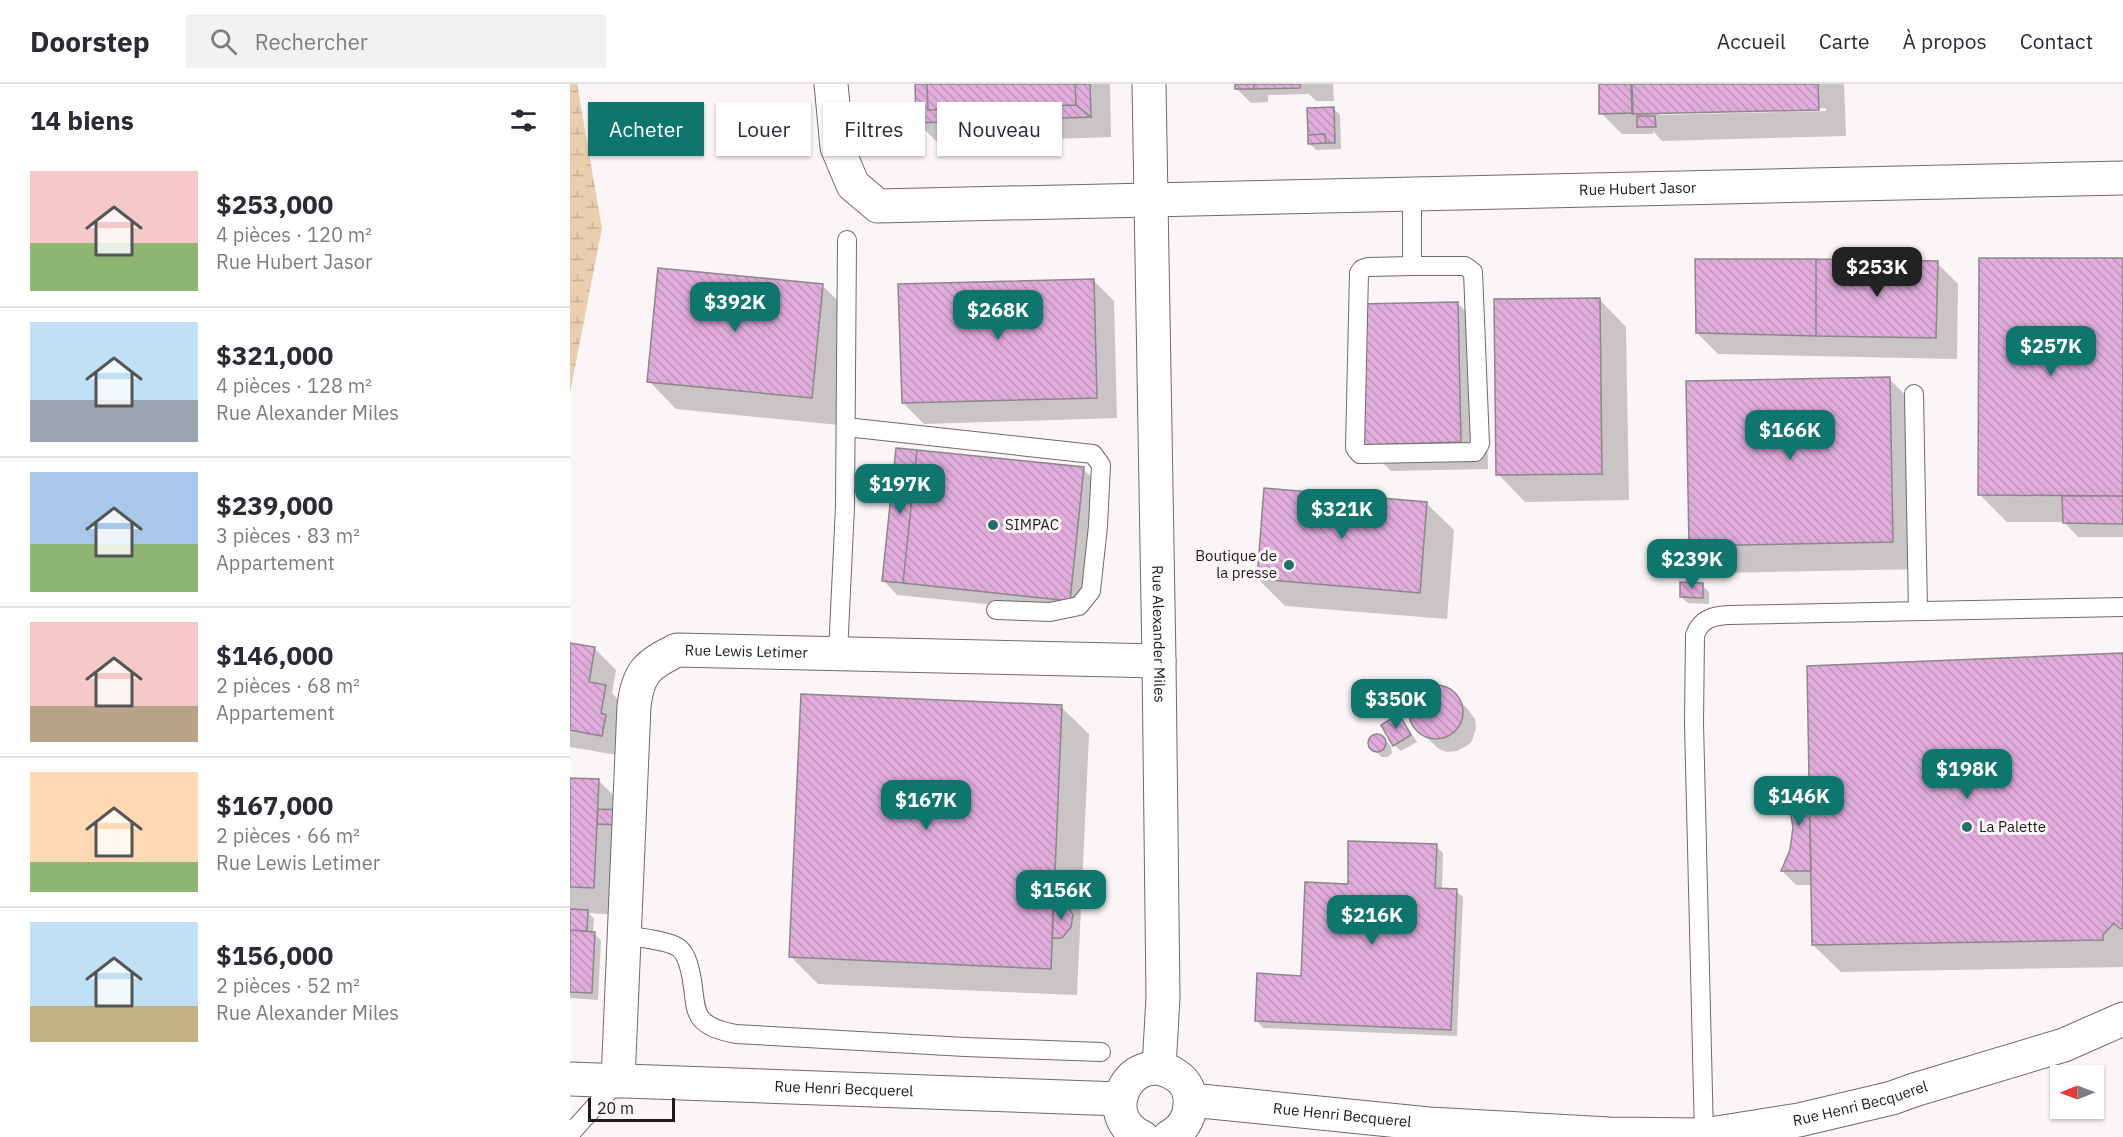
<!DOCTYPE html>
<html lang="fr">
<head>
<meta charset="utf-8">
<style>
	:root { --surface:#fff; --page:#f2f2f3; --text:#2b2b33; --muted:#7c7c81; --line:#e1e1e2; --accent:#0f766e }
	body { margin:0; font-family:"IBM Plex Sans",sans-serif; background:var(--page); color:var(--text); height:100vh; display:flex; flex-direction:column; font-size:22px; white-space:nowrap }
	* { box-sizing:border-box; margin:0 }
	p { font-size:20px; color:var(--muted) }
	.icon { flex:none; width:33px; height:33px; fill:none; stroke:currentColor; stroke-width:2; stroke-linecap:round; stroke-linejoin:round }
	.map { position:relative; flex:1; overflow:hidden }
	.panel { display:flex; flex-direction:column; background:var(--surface); width:570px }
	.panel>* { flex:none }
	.guide { position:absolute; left:18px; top:18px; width:570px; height:54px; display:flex; gap:12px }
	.needle { width:39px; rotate:269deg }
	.fabs { position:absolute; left:1480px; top:981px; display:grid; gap:12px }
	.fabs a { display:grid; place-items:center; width:54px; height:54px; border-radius:0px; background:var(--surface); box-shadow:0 2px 4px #0004; font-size:30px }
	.scale { position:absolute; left:18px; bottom:15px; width:87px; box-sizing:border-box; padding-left:6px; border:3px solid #1c1a1a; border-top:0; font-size:16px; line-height:21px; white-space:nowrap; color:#1c1a1a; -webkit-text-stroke:4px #fcf5f7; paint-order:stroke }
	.price { position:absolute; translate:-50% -51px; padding:0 14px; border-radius:12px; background:var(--accent); color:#fff; font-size:20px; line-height:39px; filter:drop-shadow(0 2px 3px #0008) }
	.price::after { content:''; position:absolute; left:50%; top:36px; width:18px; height:14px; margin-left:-9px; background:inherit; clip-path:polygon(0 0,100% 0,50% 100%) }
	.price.active { background:#222; color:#fff }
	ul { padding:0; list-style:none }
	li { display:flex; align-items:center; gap:18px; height:150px; padding:0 30px }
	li+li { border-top:2px solid var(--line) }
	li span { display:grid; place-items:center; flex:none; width:168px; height:120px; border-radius:0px; color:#555 }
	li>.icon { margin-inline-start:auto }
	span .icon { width:72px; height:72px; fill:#fffc; stroke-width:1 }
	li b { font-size:26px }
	h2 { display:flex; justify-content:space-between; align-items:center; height:72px; padding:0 30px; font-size:26px }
	.chip { padding:0 21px; border-radius:0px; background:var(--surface); box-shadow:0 2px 4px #0004; font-size:21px; line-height:54px }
	.chip.active { background:var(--accent); color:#fff }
	header { display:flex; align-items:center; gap:36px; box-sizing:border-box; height:84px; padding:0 30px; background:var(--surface); border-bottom:2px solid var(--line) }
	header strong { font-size:28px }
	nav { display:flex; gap:33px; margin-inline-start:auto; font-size:21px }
	.search { width:420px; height:54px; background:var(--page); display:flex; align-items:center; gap:15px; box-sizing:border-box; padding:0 21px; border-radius:0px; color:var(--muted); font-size:22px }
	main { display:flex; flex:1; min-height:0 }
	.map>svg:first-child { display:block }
</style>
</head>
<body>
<header>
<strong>Doorstep</strong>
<div class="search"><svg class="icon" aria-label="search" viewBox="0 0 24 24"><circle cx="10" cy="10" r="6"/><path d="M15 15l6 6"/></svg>Rechercher</div>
<nav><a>Accueil</a><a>Carte</a><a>À propos</a><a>Contact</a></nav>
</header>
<main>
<section class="panel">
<h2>14 biens<svg class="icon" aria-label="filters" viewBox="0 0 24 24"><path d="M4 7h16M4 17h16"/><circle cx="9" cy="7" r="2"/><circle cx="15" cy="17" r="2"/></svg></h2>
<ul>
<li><span style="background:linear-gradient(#f6c9c9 60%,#8fb573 0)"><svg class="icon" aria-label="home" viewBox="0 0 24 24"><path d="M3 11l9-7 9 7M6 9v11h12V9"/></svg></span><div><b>$253,000</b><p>4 pièces · 120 m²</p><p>Rue Hubert Jasor</p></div></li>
<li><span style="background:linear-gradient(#bfe0f5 65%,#9aa5b1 0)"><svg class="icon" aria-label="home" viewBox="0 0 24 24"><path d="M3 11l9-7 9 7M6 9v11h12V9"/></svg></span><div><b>$321,000</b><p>4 pièces · 128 m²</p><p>Rue Alexander Miles</p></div></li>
<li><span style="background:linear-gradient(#a9c7e8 60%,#8fb573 0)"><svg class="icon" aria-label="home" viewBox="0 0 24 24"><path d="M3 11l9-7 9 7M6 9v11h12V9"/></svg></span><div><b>$239,000</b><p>3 pièces · 83 m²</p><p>Appartement</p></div></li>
<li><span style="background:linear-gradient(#f6c9c9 70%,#b9a48a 0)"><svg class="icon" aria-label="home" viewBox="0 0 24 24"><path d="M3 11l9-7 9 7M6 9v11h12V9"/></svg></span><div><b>$146,000</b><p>2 pièces · 68 m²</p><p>Appartement</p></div></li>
<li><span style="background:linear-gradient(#ffd9b3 75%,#8fb573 0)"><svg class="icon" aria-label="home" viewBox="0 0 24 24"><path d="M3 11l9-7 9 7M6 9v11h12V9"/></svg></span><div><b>$167,000</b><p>2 pièces · 66 m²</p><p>Rue Lewis Letimer</p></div></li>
<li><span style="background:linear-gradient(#bfe0f5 70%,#c2b280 0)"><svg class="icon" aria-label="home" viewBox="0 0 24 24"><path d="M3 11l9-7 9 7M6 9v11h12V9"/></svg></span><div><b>$156,000</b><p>2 pièces · 52 m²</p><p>Rue Alexander Miles</p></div></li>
</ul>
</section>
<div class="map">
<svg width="1553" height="1053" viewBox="0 0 1553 1053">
	<defs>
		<pattern id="wetland-marsh" width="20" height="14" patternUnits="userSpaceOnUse" patternTransform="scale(1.5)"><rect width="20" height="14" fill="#eacfae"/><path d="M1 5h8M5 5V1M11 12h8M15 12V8" fill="none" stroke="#c8b195"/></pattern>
		<pattern id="building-back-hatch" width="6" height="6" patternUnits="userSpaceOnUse" patternTransform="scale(1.5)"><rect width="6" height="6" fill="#e0acdb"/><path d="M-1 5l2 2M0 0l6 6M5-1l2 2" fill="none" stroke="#c093bb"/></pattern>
	</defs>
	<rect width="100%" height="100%" fill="#fcf5f7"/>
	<path fill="url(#wetland-marsh)" d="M0,0h7l25,144 -32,165z"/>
	<path fill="#0003" fill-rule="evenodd" d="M346,0h194l1,53 -173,6 -21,-21z
		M667,0h96l1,17h-18l-7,-7 -41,1v7l-17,1 -14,-14z
		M1030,0h244l2,52 -184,5 -9,-10v3h-31l-21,-21zM1256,24v3l-167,4v-3z
		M763,24l7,7 1,34 -25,1 -7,-7z
		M1553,176v277h-45l-14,-15h-57l-28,-28z
		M1367,179l21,21 -1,75 -239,-5 -21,-21z
		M523,196l21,21 3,117 -193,6 -21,-21z
		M252,201l28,28 -11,112 -163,-16 -27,-28z
		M1029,215l27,28 3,173 -104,2 -27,-28z
		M887,219l28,27 3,139 -97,2 -27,-27z
		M1319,295l28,27 3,163 -202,4 -27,-27z
		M513,385l14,14 -13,131 -187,-19 -14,-15z
		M856,419l28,27 -7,89 -162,-13 -27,-27z
		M1132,501l7,7v12l-21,-1 -7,-6z
		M0,560l25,5 21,21 -4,23 14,15 -3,48 -53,-9z
		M1553,571v312l-282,5 -28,-27 -1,-60h-16l-14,-14 9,-20 3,-24 -1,-12 -11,-30h29z
		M859,603l16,1 22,20 8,11 1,9 -4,13 -4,4 -11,6 -10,1 -8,-3 -23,-21 -5,-11v-10l3,-8 6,-8z
		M491,623l28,27 -12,261 -259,-11 -27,-27z
		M828,632l7,7 12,19 -16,9 -7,-6z
		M804,652h6l11,10 1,7 -4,4h-6l-12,-11 1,-7z
		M0,695l29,2 27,27 -6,107 -31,-2 5,6 -1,14 8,7 -3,60 -28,-2z
		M866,762l7,7 -1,37 14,1 7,6 -6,139 -194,-8 -6,-7 45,-44 47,-91z"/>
	<path fill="url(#building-back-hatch)" stroke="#8b878a" stroke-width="1.5" d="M345,0h12l1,26 148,-5 15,12 -175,6z
		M357,0h148l1,21 -148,5z
		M505,0h15l1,33 -15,-12z
		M665,0h19v5h-19z
		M684,0h46v4l-46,1z
		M1029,0h32l1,29 -33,1z
		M1062,0h186l1,26 -186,4z
		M764,23l1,36h-9l-1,-9 -17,1 -1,-27z
		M1067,32h18l1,11h-19z
		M755,50l1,9 -18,1v-9z
		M1409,174h144v238l-145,-1z
		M1125,175h121v77l-120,-3z
		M1246,175l122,2 -2,77 -120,-2z
		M88,184l165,16 -11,114 -165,-16z
		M524,195l3,119 -195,5 -4,-119z
		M1030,214l2,176 -106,1 -2,-176z
		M888,218l3,140 -98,3 -4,-141z
		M1320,293l3,165 -204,4 -3,-165z
		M326,364l21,2 -14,133 -21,-2z
		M347,366l167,17 -14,134 -167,-18z
		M694,404l163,14 -7,91 -163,-14z
		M1492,412h61v28l-60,-1z
		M1110,498l23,1v15l-23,-1z
		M0,559l25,4 -6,35 17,3 -5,28 5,2 -4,21 -32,-6z
		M1553,569v275l-3,1 -6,-6 -11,12v5l-291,5 -5,-279z
		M839 628a27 27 0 1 1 54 0a27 27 0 1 1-54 0Z
		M231,610l261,11 -11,264 -262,-12z
		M829,630l12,21 -18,11 -12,-21z
		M798 659a9 9 0 1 1 18 0a9 9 0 1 1-18 0Z
		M0,694l29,1 -5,109 -24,-1z
		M1239,699l2,88h-30l9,-21 3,-23 -4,-22 -10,-21z
		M28,725l22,1 -1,15 -22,-1z
		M778,757l89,3 -2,44 22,1 -6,141 -196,-9 2,-48 44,3 4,-94 43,2z
		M483,819l14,3 6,9 -2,12 -9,11h-10z
		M0,825l18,1 -1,21 -17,-1z
		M0,846l25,2 -3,61 -22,-1z"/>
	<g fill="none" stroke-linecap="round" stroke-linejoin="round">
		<g stroke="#706a6b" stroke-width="20">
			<path id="lane" d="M842,110v72
				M842,182h53l8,6 7,172 -5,8 -111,2h-4l-5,-6 4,-175 3,-4 6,-2z
				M1344,310l4,217
				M276,343l247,27 8,11 -3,61 -7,65 -12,15 -29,6 -54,-2
				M268,569l7,-146 2,-267
				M55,851c13,3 44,5 54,13 5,4 7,9 9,15 13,41 -6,61 48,71l229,13 136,5
				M0,1050l48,-53
				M1134,1051l-10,-412 1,-88c6,-16 17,-19 33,-20l395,-8"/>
		</g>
		<g stroke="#706a6b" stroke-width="35">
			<g id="street">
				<path id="s1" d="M261,0l6,63 16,38 25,21 1245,-28"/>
				<path id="s2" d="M579,0l10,577 4,336 -4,71"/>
				<path id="s3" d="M48,997l16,-375c4,-34 13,-41 43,-56l482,11"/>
				<path id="s4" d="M621,1016l238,24 180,10 95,1 95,-15 93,-22 22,-8 150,-45 59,-26"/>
			</g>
		</g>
		<g stroke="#706a6b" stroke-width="35">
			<g id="secondary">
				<path id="s5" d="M0,995l550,20"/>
				<path d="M572,1053c-48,-22 -9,-92 35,-61 9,6 14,17 13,28 0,15 -8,26 -21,33"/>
			</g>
		</g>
		<use href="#lane" stroke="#fff" stroke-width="18"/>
		<use href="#street" stroke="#fff" stroke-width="33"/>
		<use href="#secondary" stroke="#fff" stroke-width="33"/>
	</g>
	<g fill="#246f6c" stroke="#fcf5f7" stroke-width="2">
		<circle cx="423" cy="441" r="6"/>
		<circle cx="719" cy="481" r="6"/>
		<circle cx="1397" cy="743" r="6"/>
	</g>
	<g text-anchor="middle" stroke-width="6" stroke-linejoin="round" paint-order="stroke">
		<g font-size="15" fill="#1c1a1a" stroke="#fcf5f7">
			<text dy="5" stroke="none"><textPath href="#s1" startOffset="897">Rue Hubert Jasor</textPath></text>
			<text dy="5" stroke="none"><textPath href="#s2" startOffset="550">Rue Alexander Miles</textPath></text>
			<text dy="5" stroke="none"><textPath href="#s3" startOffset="520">Rue Lewis Letimer</textPath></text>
			<text dy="5" stroke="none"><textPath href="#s5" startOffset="274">Rue Henri Becquerel</textPath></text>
			<text dy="5" stroke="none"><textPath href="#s4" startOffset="674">Rue Henri Becquerel</textPath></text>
			<text dy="5" stroke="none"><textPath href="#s4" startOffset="152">Rue Henri Becquerel</textPath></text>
		</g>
		<g font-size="15" fill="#1c1a1a" stroke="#fcf5f7" text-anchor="start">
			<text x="435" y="446">SIMPAC</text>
			<text x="707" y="477" text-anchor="end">Boutique de<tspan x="707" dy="17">la presse</tspan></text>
			<text x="1409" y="748">La Palette</text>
		</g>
	</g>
</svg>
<div class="fabs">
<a><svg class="needle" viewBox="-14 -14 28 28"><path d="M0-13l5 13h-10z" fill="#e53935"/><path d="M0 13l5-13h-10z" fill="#7c7c81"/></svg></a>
</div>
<div class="scale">20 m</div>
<b class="price active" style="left:1307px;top:214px">$253K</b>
<b class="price" style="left:165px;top:249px">$392K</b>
<b class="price" style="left:428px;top:257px">$268K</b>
<b class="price" style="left:1481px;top:293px">$257K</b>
<b class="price" style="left:1220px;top:377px">$166K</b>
<b class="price" style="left:330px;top:431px">$197K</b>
<b class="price" style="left:772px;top:456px">$321K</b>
<b class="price" style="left:1122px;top:506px">$239K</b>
<b class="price" style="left:826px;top:646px">$350K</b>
<b class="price" style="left:1397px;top:716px">$198K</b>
<b class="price" style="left:1229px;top:743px">$146K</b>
<b class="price" style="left:356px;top:747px">$167K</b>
<b class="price" style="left:491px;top:837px">$156K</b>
<b class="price" style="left:802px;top:862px">$216K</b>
<div class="guide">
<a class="chip active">Acheter</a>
<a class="chip">Louer</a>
<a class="chip">Filtres</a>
<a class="chip">Nouveau</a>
</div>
</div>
</main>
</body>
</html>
